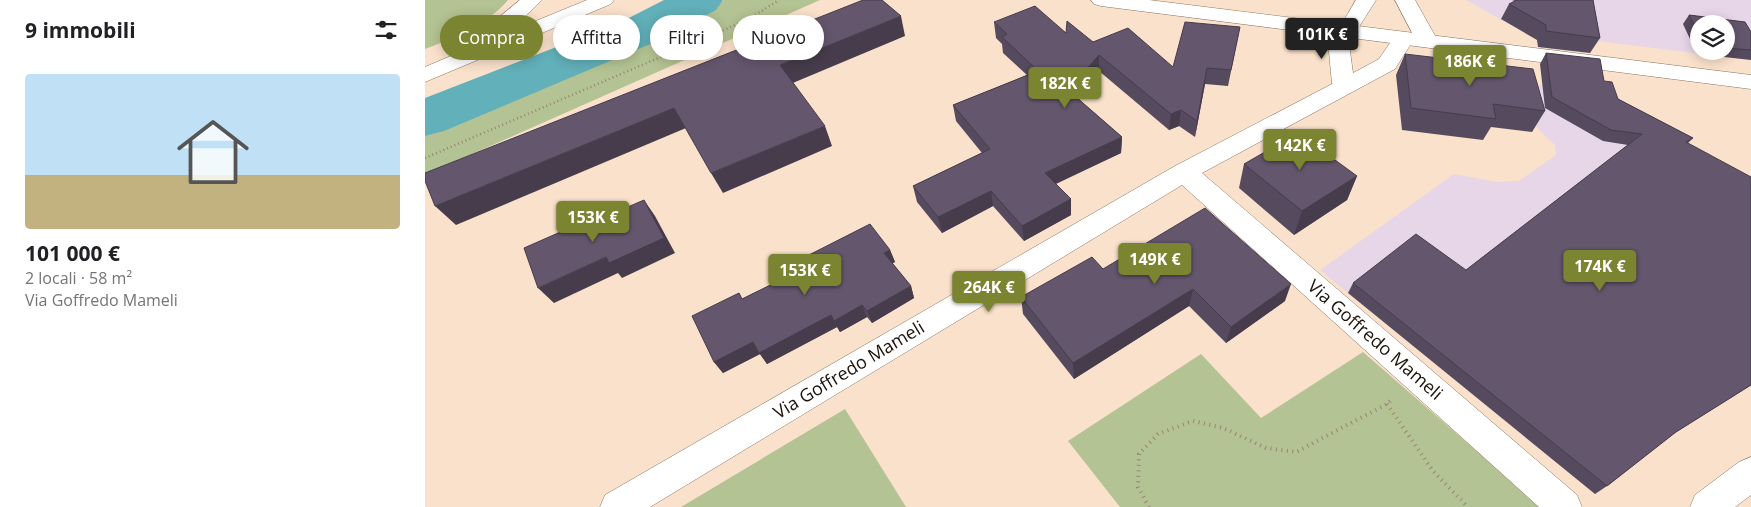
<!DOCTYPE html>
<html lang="it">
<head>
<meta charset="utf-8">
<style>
	:root { --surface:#fff; --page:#f6f6f6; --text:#202124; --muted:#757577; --accent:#7b8430 }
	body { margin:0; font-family:"Open Sans",sans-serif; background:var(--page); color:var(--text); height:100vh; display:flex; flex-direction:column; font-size:19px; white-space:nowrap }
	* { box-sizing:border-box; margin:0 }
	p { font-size:16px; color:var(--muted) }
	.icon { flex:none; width:28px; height:28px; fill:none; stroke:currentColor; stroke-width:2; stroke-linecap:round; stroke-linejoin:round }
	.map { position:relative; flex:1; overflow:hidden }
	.drawer { display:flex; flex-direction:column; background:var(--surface); width:425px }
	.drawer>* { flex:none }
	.hud { position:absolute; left:15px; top:15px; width:475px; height:45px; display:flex; gap:10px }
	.fabs { position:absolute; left:1265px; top:15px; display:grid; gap:10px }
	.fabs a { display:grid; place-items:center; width:45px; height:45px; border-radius:50%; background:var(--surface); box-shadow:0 2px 12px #0003; font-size:25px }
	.price { position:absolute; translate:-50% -42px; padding:0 11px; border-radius:5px; background:var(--accent); color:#fff; font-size:16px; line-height:32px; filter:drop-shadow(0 1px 2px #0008) }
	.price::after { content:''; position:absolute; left:50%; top:30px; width:15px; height:11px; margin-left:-8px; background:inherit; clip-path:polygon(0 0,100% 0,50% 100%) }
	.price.current { background:#222; color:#fff }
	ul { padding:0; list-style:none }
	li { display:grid; align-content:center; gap:10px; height:265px; padding:0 25px }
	li span { display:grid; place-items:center; height:155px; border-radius:5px; color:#555 }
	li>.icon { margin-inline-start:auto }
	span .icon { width:90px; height:90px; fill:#fffc; stroke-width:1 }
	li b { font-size:21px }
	h2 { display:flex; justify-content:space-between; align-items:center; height:60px; padding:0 25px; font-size:21px }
	.tag { padding:0 18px; border-radius:22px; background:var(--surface); box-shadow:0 2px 12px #0003; font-size:18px; line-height:45px }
	.tag.current { background:var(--accent); color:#fff }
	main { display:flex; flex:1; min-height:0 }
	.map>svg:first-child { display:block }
</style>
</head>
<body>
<main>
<section class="drawer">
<h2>9 immobili<svg class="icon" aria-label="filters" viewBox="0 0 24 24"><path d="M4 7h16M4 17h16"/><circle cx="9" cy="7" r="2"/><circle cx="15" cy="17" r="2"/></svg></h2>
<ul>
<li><span style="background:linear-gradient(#bfe0f5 65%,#c2b280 0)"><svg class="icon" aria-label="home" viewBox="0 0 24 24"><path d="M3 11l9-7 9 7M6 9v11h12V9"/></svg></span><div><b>101 000 €</b><p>2 locali · 58 m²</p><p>Via Goffredo Mameli</p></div></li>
</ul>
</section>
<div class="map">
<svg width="1326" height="507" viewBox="0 0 1326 507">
	<rect width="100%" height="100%" fill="#fae1cb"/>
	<path fill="#e7d6e8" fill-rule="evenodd" d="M1041,0h285v60l-228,-28zM1274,24h27v27h-27z
		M1099,83l80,11 79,55 -20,292 -68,53 -275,-224 134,-96 42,8 23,-1 37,-26 -1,-10 -18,-17z"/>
	<path fill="#b4c393" d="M0,0h83c-20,24 -54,38 -83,49z
		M299,0h96l-395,175v-46l259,-100z
		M938,352l178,155h-421l-52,-66 133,-87 60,64z
		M420,409l61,98h-225z"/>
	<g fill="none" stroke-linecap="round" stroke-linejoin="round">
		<path fill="#62b0b9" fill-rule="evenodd" d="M239,0h59l-7,10 -61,32 -211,89 -19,5v-38l196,-76z"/>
		<g stroke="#8b7561" stroke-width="1">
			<path id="minor" d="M931,0h20l-22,35 -6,2 5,36 26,-14 17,-25 7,-1 7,1 4,5 -19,30 -193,104 375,322 5,12h-43l-357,-322 -532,322h-50l5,-12 570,-329 157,-82 -5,-54 3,-4 11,-1z
				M970,0h20l23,41 -3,5 -8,1 -8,-1z
				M1326,457v38l-16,12h-45l5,-12 44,-33z"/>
		</g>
		<g stroke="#8b7561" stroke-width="1">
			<path id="secondary" d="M666,0h58l602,75v14l-650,-83 -7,-2z"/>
		</g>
		<g stroke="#8b7561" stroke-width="1">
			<path id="motorway" d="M95,0h22l-33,32 78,-32h27l-3,4 -186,78v-15l56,-24 -7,-5z"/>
		</g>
		<path stroke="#968575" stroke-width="2.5" stroke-dasharray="1 3" stroke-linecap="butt" d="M0,158l322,-138 32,-20"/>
		<path stroke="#968575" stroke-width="4" stroke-dasharray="1 4.5" stroke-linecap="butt" d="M962,404l46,67 35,36
			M724,507l-11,-20 1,-33 19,-20 35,-13 30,7 43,20 30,4 91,-48 5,-5"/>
		<use href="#minor" fill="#fff" fill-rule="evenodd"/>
		<use href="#secondary" fill="#fff" fill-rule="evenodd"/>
		<use href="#motorway" fill="#fff" fill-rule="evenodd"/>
	</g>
	<path fill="#564a5e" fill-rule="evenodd" d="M1087,0h81l7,38 -10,15 -52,-6 -1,-7 -36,-21 8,-15 6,-3z
		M1264,15l56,7 6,10v28l-54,-6 -14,-30zM1274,24h27v27h-27z
		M569,22l72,11 107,34 67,-40 -12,59 -23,-2 -10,53 -16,-11 -10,4 -70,-59 -23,26 46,40 -1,16 -65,31 15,15v16l-47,26 -31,-35 -51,27 -25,-31 -4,-16 69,-33 -26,-32 -3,-16 74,-30 -24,-22 -1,-9 -6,-6z
		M1121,53l58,28 14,18 75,39 -5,5 63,242 -78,49 -66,52 -12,8 -247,-201 5,-10 113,-13 162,-125 -25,-4 -58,-33 -5,-44z
		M980,54l140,57 -13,21 -41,-5 -8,13 -81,-10 -6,-55z
		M819,164l113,12 -10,24 -53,35 -55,-47z
		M465,250l5,12 -3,1 19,23 3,12 -42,25 -5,-6 -27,15 -3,-5 -70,37 -7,-10 -37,19 -9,-11 25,-69 3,6 68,-33 -5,-9z
		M678,269l182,32 -59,42 -37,-37 -115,73 -51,-65 -2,-17z"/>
	<path fill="#463c4c" d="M476,16l4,20 -117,49 -8,-20z
		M674,55v16l-31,34v-15z
		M782,68l-2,16 -10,53 2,-16z
		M249,108l12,20 -230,97 -21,-19z
		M756,110l-2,16 -10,4 2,-16z
		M400,126l7,20 -109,47 -12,-20z
		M697,137l-1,16 -75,35 -1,-15z
		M932,176l-10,24 -53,35 8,-24z
		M566,191l2,15 -51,27 -4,-16z
		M646,199v16l-47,26 -2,-15z
		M219,200l11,16 20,37 -53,25 -4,-5 -64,30 -16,-15 68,-31z
		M465,250l5,12 -6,3 -5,-12z
		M866,284l-6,17 -59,42 5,-16z
		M486,286l3,12 -42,25 -5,-12z
		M768,289l-4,17 -115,73 -1,-16z
		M437,305l5,12 -27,15 -6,-11z
		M406,315l6,12 -70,37 -7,-10 -37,19 -9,-11 39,-20z"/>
	<path fill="#64566d" stroke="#463c4c" d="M438,0h19l19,16 -121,49 45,61 -114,47 -37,-65 -239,98 -10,-25v-8z
		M1092,0h76l7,38 -54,-7v-6l-37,-21z
		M610,6l31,27 1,-12 26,21 35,-14 45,39 12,-45 55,5 -9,43 -24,-2 -10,53 -16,-11 -10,4 -72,-59 -31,35 54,47 -77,36 26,26 -49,27 -31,-35 -53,26 -25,-31 77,-37 -37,-44 85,-34 -36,-34 5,-3 -13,-12z
		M1264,15l56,7 6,10v18l-25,-2v-24h-27v10z
		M1121,53l54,6 4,22 8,1 6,17 75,39 -7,4 65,35v208l-75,47 -69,54 -254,-203 63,-49 50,36 176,-136 -31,-4 -59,-33z
		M980,54l128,15 12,42 -52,-7 3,15 -85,-11z
		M873,133l59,43 -55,35 -58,-47z
		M219,200l20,38 -55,25 -3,-6 -68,31 -14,-40 66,-29 1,4z
		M780,208l86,76 -60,43 -38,-38 -120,74 -52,-66 71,-40 11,12z
		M445,224l20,26 -6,3 27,33 -44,25 -5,-6 -28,16 -3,-6 -72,38 -6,-11 -39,20 -22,-46 47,-23 3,6 69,-34 -6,-8z"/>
	<g text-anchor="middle" stroke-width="5" stroke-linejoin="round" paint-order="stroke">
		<g font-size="18" fill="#1d140c" stroke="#fff">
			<text transform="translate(950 340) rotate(41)" y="6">Via Goffredo Mameli</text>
			<text transform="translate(424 370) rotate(-31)" y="6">Via Goffredo Mameli</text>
		</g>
	</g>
</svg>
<div class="fabs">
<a><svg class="icon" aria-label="layers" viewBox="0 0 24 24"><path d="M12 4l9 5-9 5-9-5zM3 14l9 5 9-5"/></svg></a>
</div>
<b class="price current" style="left:897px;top:60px">101K €</b>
<b class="price" style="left:1045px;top:87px">186K €</b>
<b class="price" style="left:640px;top:109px">182K €</b>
<b class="price" style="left:875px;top:171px">142K €</b>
<b class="price" style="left:168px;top:243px">153K €</b>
<b class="price" style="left:730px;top:285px">149K €</b>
<b class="price" style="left:1175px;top:292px">174K €</b>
<b class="price" style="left:380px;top:296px">153K €</b>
<b class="price" style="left:564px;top:313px">264K €</b>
<div class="hud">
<a class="tag current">Compra</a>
<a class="tag">Affitta</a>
<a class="tag">Filtri</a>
<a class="tag">Nuovo</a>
</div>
</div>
</main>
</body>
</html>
